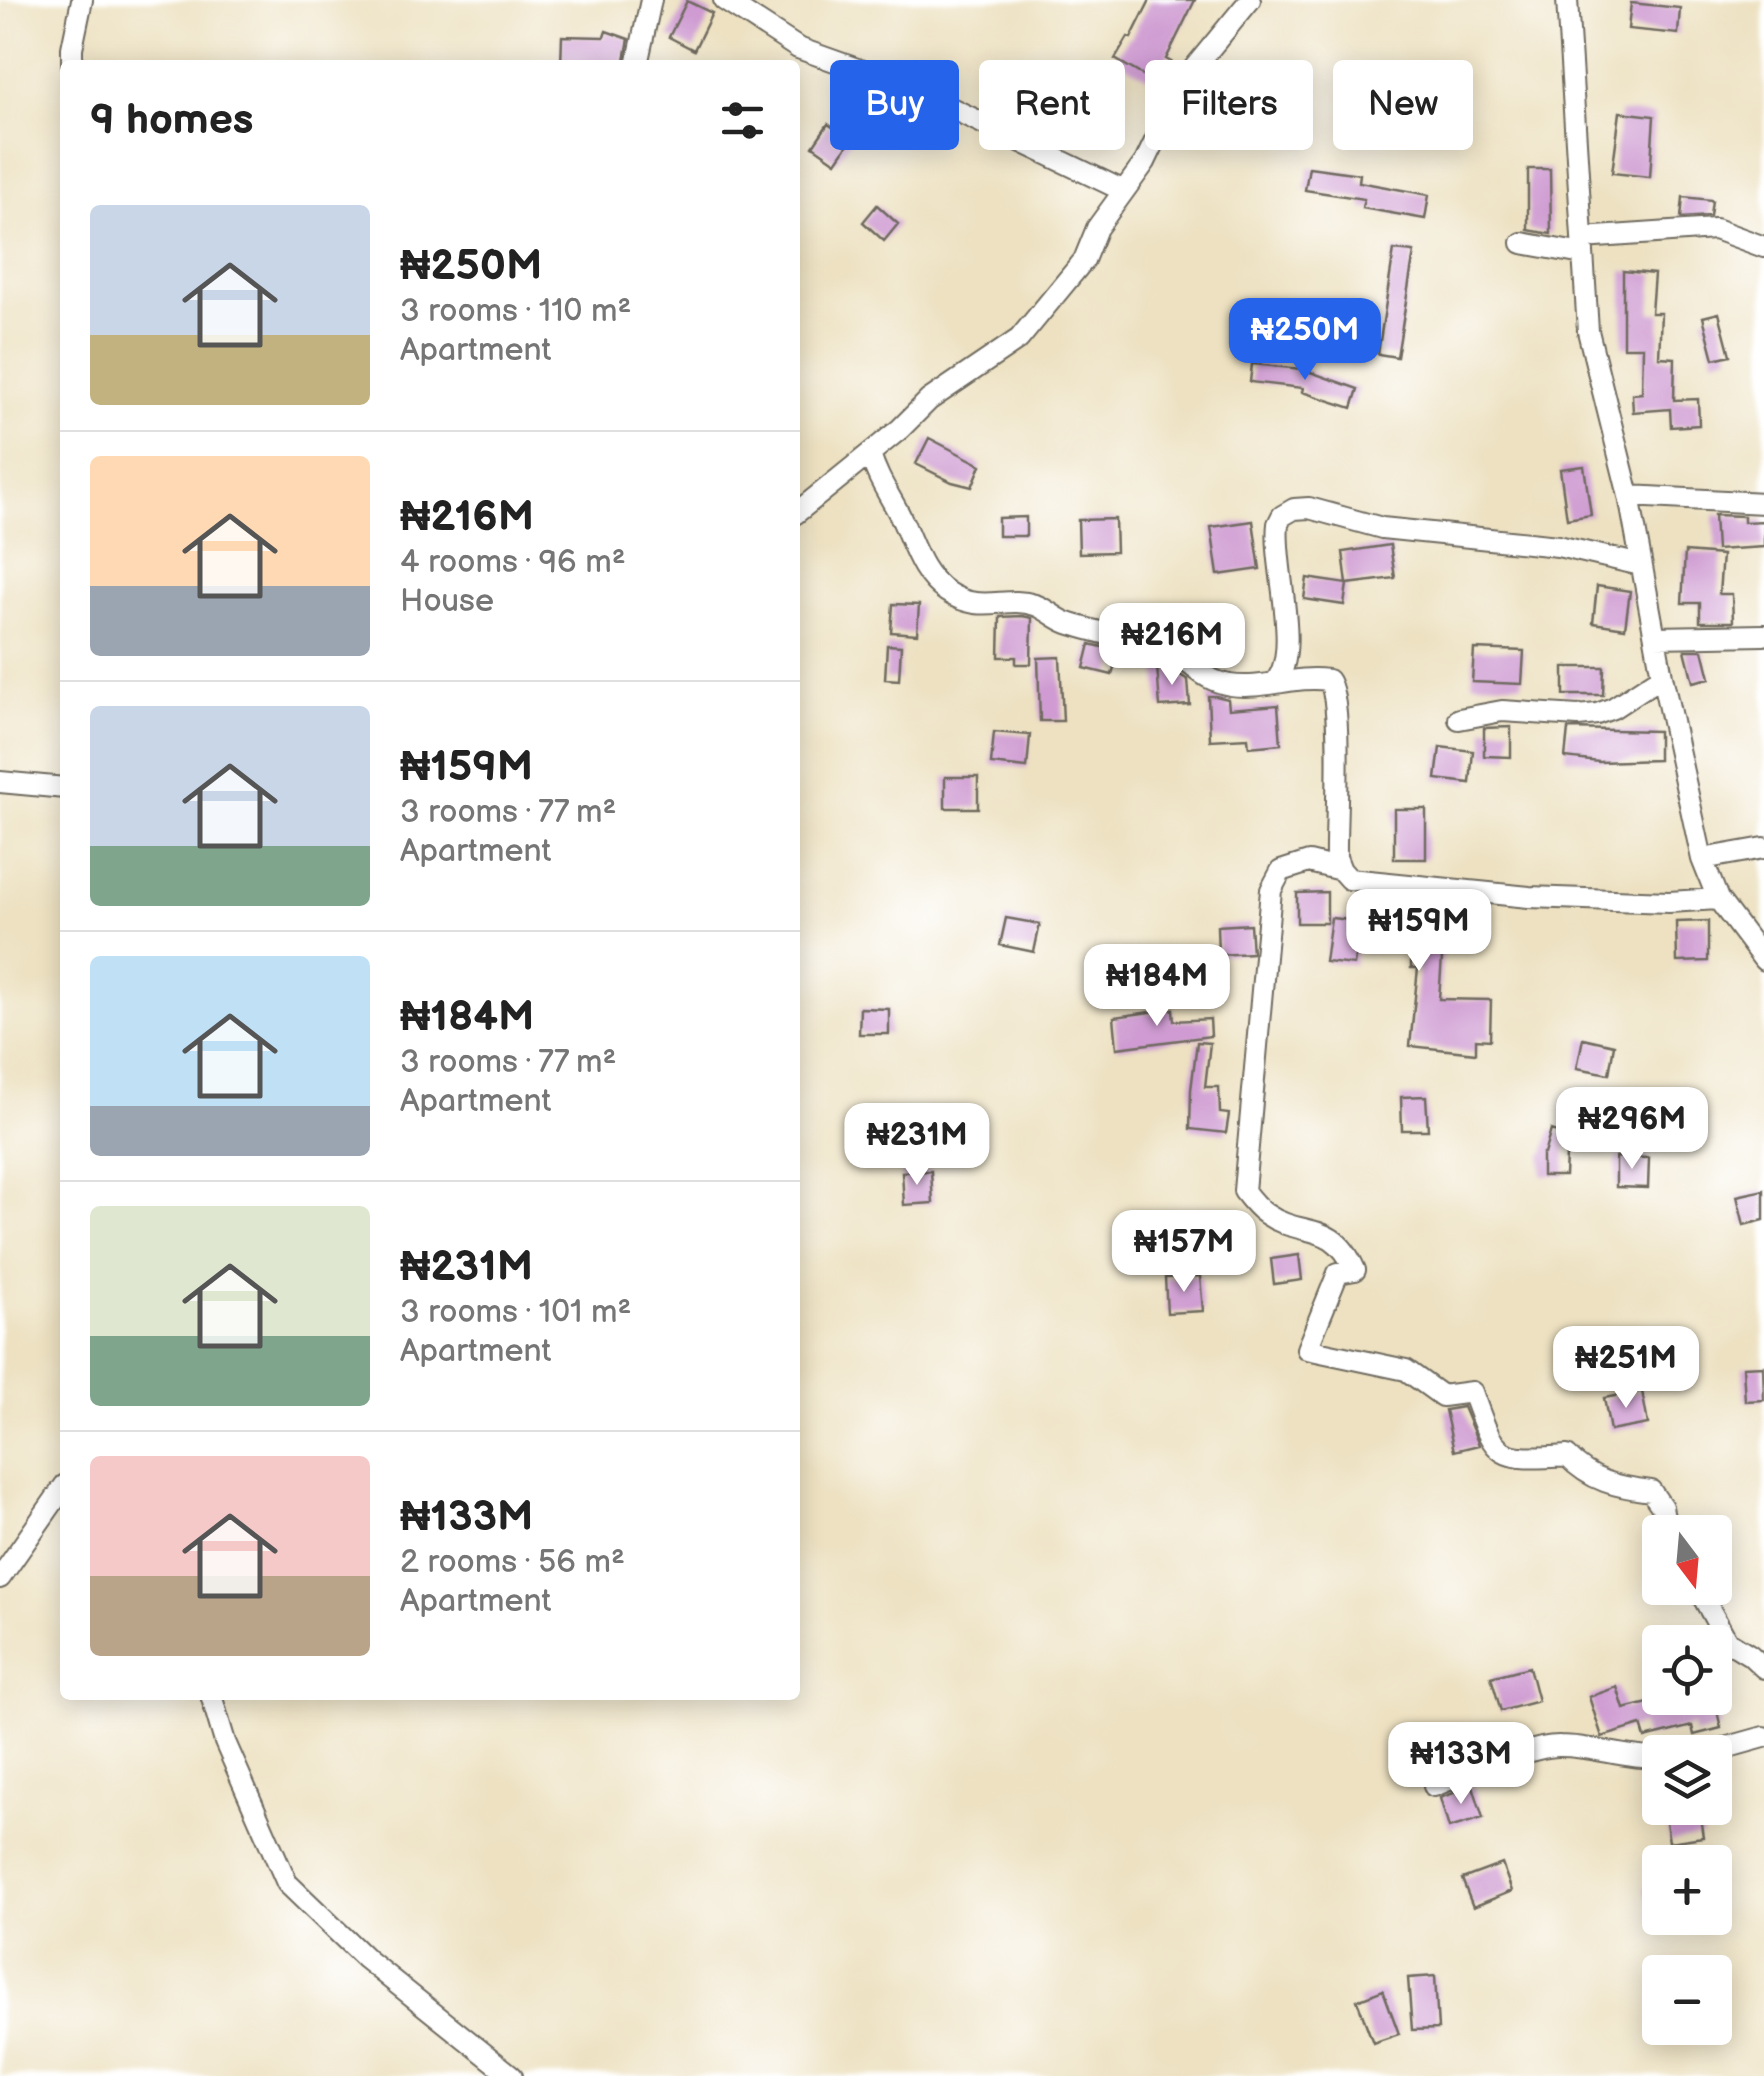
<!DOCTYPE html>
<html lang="en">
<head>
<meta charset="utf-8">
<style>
	:root { --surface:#fff; --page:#f2f2f2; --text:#222; --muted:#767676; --line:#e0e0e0; --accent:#2563eb }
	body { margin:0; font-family:"Balsamiq Sans",sans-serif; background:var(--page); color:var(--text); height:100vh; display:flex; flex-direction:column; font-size:38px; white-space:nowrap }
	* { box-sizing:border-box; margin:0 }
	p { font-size:32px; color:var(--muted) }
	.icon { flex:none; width:55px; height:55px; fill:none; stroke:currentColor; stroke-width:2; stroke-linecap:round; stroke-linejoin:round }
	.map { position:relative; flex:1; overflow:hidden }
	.side { position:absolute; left:60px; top:60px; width:740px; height:1640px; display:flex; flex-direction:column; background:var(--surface); border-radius:10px; box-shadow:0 5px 25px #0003 }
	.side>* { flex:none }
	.guide { position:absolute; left:830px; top:60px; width:782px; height:90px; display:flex; gap:20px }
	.needle { width:65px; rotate:164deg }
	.buttons { position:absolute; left:1642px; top:1515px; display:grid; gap:20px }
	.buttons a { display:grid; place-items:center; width:90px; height:90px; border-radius:10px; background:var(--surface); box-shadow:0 5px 25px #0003; font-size:50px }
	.price { position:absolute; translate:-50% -85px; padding:0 22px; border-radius:20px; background:#fff; color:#222; font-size:32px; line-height:65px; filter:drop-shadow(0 2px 5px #0008) }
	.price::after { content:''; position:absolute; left:50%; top:60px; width:30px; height:22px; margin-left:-15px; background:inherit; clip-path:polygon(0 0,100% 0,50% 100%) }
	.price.on { background:var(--accent); color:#fff }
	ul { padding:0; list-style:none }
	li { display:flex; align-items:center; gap:30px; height:250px; padding:0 30px }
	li+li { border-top:2px solid var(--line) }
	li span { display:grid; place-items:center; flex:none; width:280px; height:200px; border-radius:10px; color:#555 }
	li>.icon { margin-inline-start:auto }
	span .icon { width:120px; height:120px; fill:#fffc; stroke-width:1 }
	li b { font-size:42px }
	h2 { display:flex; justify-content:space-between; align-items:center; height:120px; padding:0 30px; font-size:42px }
	.pill { padding:0 35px; border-radius:10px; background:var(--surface); box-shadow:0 5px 25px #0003; font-size:35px; line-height:90px }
	.pill.on { background:var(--accent); color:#fff }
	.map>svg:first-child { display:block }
</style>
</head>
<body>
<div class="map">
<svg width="1764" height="2076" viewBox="0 0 1764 2076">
	<rect width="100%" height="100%" fill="#fff"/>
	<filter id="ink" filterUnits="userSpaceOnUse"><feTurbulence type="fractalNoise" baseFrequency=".01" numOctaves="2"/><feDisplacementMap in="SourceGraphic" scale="20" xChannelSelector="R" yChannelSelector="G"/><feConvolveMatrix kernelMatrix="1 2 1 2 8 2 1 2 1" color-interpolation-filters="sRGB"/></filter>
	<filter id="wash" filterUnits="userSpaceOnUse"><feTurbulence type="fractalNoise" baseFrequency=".0048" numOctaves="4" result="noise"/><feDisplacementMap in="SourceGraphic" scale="40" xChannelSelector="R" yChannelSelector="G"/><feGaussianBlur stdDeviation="2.25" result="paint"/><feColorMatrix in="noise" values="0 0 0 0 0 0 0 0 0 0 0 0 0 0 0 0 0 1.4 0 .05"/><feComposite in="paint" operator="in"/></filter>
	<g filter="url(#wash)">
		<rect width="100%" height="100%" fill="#ede1c1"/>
		<g id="blocks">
			<path fill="#cf9bd2" d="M1150,0h45l-29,59 12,7 -15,21 -48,-28 13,-22 3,1z
				M687,1l25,12 -18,37 -25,-13z
				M1631,3l49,5 -2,26 -50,-5z
				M606,31l23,8 -5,26h-63l1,-29 42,1z
				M1620,112l34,4 -4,61 -38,-4z
				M828,124l23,16 -15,22 -23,-16z
				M1309,167l51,7 -1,8 70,13 -4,24 -63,-11 2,-9 -59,-9z
				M1528,169h22l1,65 -23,-4z
				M1683,197l29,3 -2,16 -29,2z
				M877,205l21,19 -14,17 -21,-19z
				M1394,250l20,2 -17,105 -19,-3z
				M1623,271l31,3 -3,39h10l-2,44 16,1 -1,42 24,-1 1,26 -28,2 -1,-18 -37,3 -1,-18 10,-1 1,-46h-20z
				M1719,313l11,42 -16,4 -11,-42z
				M1252,364l50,5 56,20 -6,19 -50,-16 1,-4 -53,-6z
				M929,438l52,27 -9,22 -20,-5 -36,-18z
				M1584,466l7,49 -24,4 -7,-50z
				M1714,515l30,1v6l20,-1v26l-48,3z
				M1026,517v19h-28v-18z
				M1115,519l1,33 -37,1 -1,-33z
				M1253,521l7,48 -42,6 -7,-48z
				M1390,545l5,33 -48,6 -4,-32z
				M1685,552l37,3 -3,39h13l1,28h-33v-19h-18z
				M1307,578l40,6 -3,21 -40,-6z
				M1597,586l33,5 -5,37 -32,-5z
				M893,604l26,1 -2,29 -26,-2z
				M1022,616l10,2 -1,46h-15v-7h-17l1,-40z
				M1090,644l28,7 -6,24 -28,-7z
				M887,645l14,1 -2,34 -14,-1z
				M1474,649l50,2 -2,33 -50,-2z
				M1685,650h18l7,28 -17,4z
				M1060,657l3,64h-23l-2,-63z
				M1164,665l24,15 2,25 -30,2 -3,-41z
				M1564,667h40l-1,28h-39z
				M1216,696l12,3 1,10 49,-4 3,39 -32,3 -1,-9 -38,2 -2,-44z
				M1511,727v30l-27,-1v-28z
				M1568,729l90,2v29l-59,2 -34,-4z
				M994,732l36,3 -3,33 -36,-4z
				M1440,747l33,4 -3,32 -34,-4z
				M945,777h33v31h-33z
				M1394,809h32v50h-32z
				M1327,892v31h-30v-30z
				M1411,899l35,3 -7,97 52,1 -1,40 -14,-1v14l-66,-7 8,-78h-7v-25l-53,-5 -4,27 -29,-3 6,-44 45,5 2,-15 33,2z
				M1006,918l34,6 -6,28 -34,-7z
				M1708,921v40l-31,1 -1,-40z
				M1250,924l2,29 -34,2 -1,-29z
				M860,1008l29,1v25h-30z
				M1173,1009l1,12 36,-2 1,17 -94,12 -3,-31z
				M1583,1038l31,7 -5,29 -32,-6z
				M1197,1042l13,1 -5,44h14l1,26 9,1 -3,19 -36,-4 1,-39z
				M1426,1096l2,34h-26l-1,-33z
				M1551,1130l16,5 -2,41h-23v-22h2z
				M1616,1157l33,1 -1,30 -32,-1z
				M931,1171l2,32 -29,2 -2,-33z
				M1764,1190v30l-20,5 -7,-29z
				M1299,1255l3,25 -28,4 -3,-25z
				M1200,1276l3,35 -36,2 -2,-35z
				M1763,1366l1,34 -19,1 -2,-34z
				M1642,1391l6,33 -38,7 -6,-33z
				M1463,1407l16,38 -25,6 -9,-41z
				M1529,1667l9,34 -37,10 -10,-34z
				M1617,1687l7,22 45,-11 4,11 41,-11 7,30 -27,7 -2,-9 -47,12 -4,-13 -39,12 -13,-40z
				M1473,1786l10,32 -34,10 -9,-30z
				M1699,1810l4,27 -34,5 -4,-27z
				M1502,1864l10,27 -39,16 -11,-28z
				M1660,1883v43l-3,1 -13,-39z
				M1435,1976l3,53 -26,1 -4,-52z
				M1383,1990l16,44 -26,9 -16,-43z"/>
		</g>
	</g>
	<g filter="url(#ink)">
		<use href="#blocks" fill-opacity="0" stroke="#6f6b60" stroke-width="2.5"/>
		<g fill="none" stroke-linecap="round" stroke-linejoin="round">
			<g stroke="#6f6b60" stroke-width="24">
				<path id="street" d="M724,0l74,48 107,38 217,104
					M1567,0l21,331 41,165 33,180 40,183 16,40 46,61
					M72,65v-17l10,-48
					M637,65l14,-65
					M1582,238l133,-9 49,18
					M1522,243l61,11
					M870,454c7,22 15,34 26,54 16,28 22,65 51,84 35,23 57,3 88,13 12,4 21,14 33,18 34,11 70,17 103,30 24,10 28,26 59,32 33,5 65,-10 98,-5 16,19 7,144 8,177l5,13 8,9 180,18 140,5 49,-3
					M1629,496l135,7
					M795,514l105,-85 29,-29 90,-61 65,-79 13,-32 48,-66 12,-25 10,-32 14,-21 69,-84
					M1655,637l109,-2
					M1275,682c27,-30 -2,-117 3,-158l4,-8 12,-7 15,-1 73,20 176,18 83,19
					M1459,719l43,-8 76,5 19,-2 16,-6 49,-32
					M0,782l65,6
					M1702,859l62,-11
					M1341,870l-32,-8 -28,9 -10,19 -27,301c6,8 13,17 22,23 36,25 66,4 89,56l-17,3 -31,76 99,21 36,26 30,-4c24,66 22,69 95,64 24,25 50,31 84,35l11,16 5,25
					M0,1578l65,-93
					M1698,1588l29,53 23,14 14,13
					M211,1695l14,47 62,141 79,76 146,117
					M1690,1752l24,-1 50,-14
					M1434,1786c27,-11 98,-41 126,-40 34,0 66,13 100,12"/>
			</g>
			<use href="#street" stroke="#fff" stroke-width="20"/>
		</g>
	</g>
</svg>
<div class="buttons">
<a><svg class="needle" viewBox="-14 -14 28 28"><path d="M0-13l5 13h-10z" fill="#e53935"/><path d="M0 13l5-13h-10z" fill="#767676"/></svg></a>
<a><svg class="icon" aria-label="locate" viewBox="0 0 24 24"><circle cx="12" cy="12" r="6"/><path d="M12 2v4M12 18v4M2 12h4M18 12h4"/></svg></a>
<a><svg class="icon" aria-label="layers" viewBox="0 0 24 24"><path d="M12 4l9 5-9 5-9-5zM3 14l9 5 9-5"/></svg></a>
<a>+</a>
<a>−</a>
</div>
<b class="price on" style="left:1305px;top:383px">₦250M</b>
<b class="price" style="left:1172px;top:688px">₦216M</b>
<b class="price" style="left:1419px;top:974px">₦159M</b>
<b class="price" style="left:1157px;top:1029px">₦184M</b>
<b class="price" style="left:1632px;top:1172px">₦296M</b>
<b class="price" style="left:917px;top:1188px">₦231M</b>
<b class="price" style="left:1184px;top:1295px">₦157M</b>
<b class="price" style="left:1626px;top:1411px">₦251M</b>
<b class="price" style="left:1461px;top:1807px">₦133M</b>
<div class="guide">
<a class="pill on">Buy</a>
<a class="pill">Rent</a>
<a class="pill">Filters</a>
<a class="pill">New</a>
</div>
<section class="side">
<h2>9 homes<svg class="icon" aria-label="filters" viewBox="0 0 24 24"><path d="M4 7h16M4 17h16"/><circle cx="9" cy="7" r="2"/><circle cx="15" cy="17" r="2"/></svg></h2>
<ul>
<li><span style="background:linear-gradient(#c9d6e8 65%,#c2b280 0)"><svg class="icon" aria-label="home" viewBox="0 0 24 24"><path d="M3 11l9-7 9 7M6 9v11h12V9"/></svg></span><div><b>₦250M</b><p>3 rooms · 110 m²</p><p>Apartment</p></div></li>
<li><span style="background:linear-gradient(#ffd9b3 65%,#9aa5b1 0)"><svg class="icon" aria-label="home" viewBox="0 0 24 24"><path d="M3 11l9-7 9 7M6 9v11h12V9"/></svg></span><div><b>₦216M</b><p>4 rooms · 96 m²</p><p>House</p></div></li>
<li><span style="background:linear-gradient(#c9d6e8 70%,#7fa58c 0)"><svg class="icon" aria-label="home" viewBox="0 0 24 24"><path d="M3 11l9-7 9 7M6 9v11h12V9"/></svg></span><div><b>₦159M</b><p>3 rooms · 77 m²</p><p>Apartment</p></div></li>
<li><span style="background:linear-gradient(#bfe0f5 75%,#9aa5b1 0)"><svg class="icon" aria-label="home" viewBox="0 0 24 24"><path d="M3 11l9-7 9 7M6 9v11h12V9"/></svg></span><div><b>₦184M</b><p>3 rooms · 77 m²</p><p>Apartment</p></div></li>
<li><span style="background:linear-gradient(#dfe7d0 65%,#7fa58c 0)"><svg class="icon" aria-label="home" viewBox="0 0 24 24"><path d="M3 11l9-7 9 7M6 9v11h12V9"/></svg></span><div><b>₦231M</b><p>3 rooms · 101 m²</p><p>Apartment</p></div></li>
<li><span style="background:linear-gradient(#f6c9c9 60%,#b9a48a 0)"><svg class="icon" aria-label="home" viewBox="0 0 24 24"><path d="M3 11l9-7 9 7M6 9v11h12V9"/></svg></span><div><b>₦133M</b><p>2 rooms · 56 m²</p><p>Apartment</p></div></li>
</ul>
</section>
</div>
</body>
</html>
